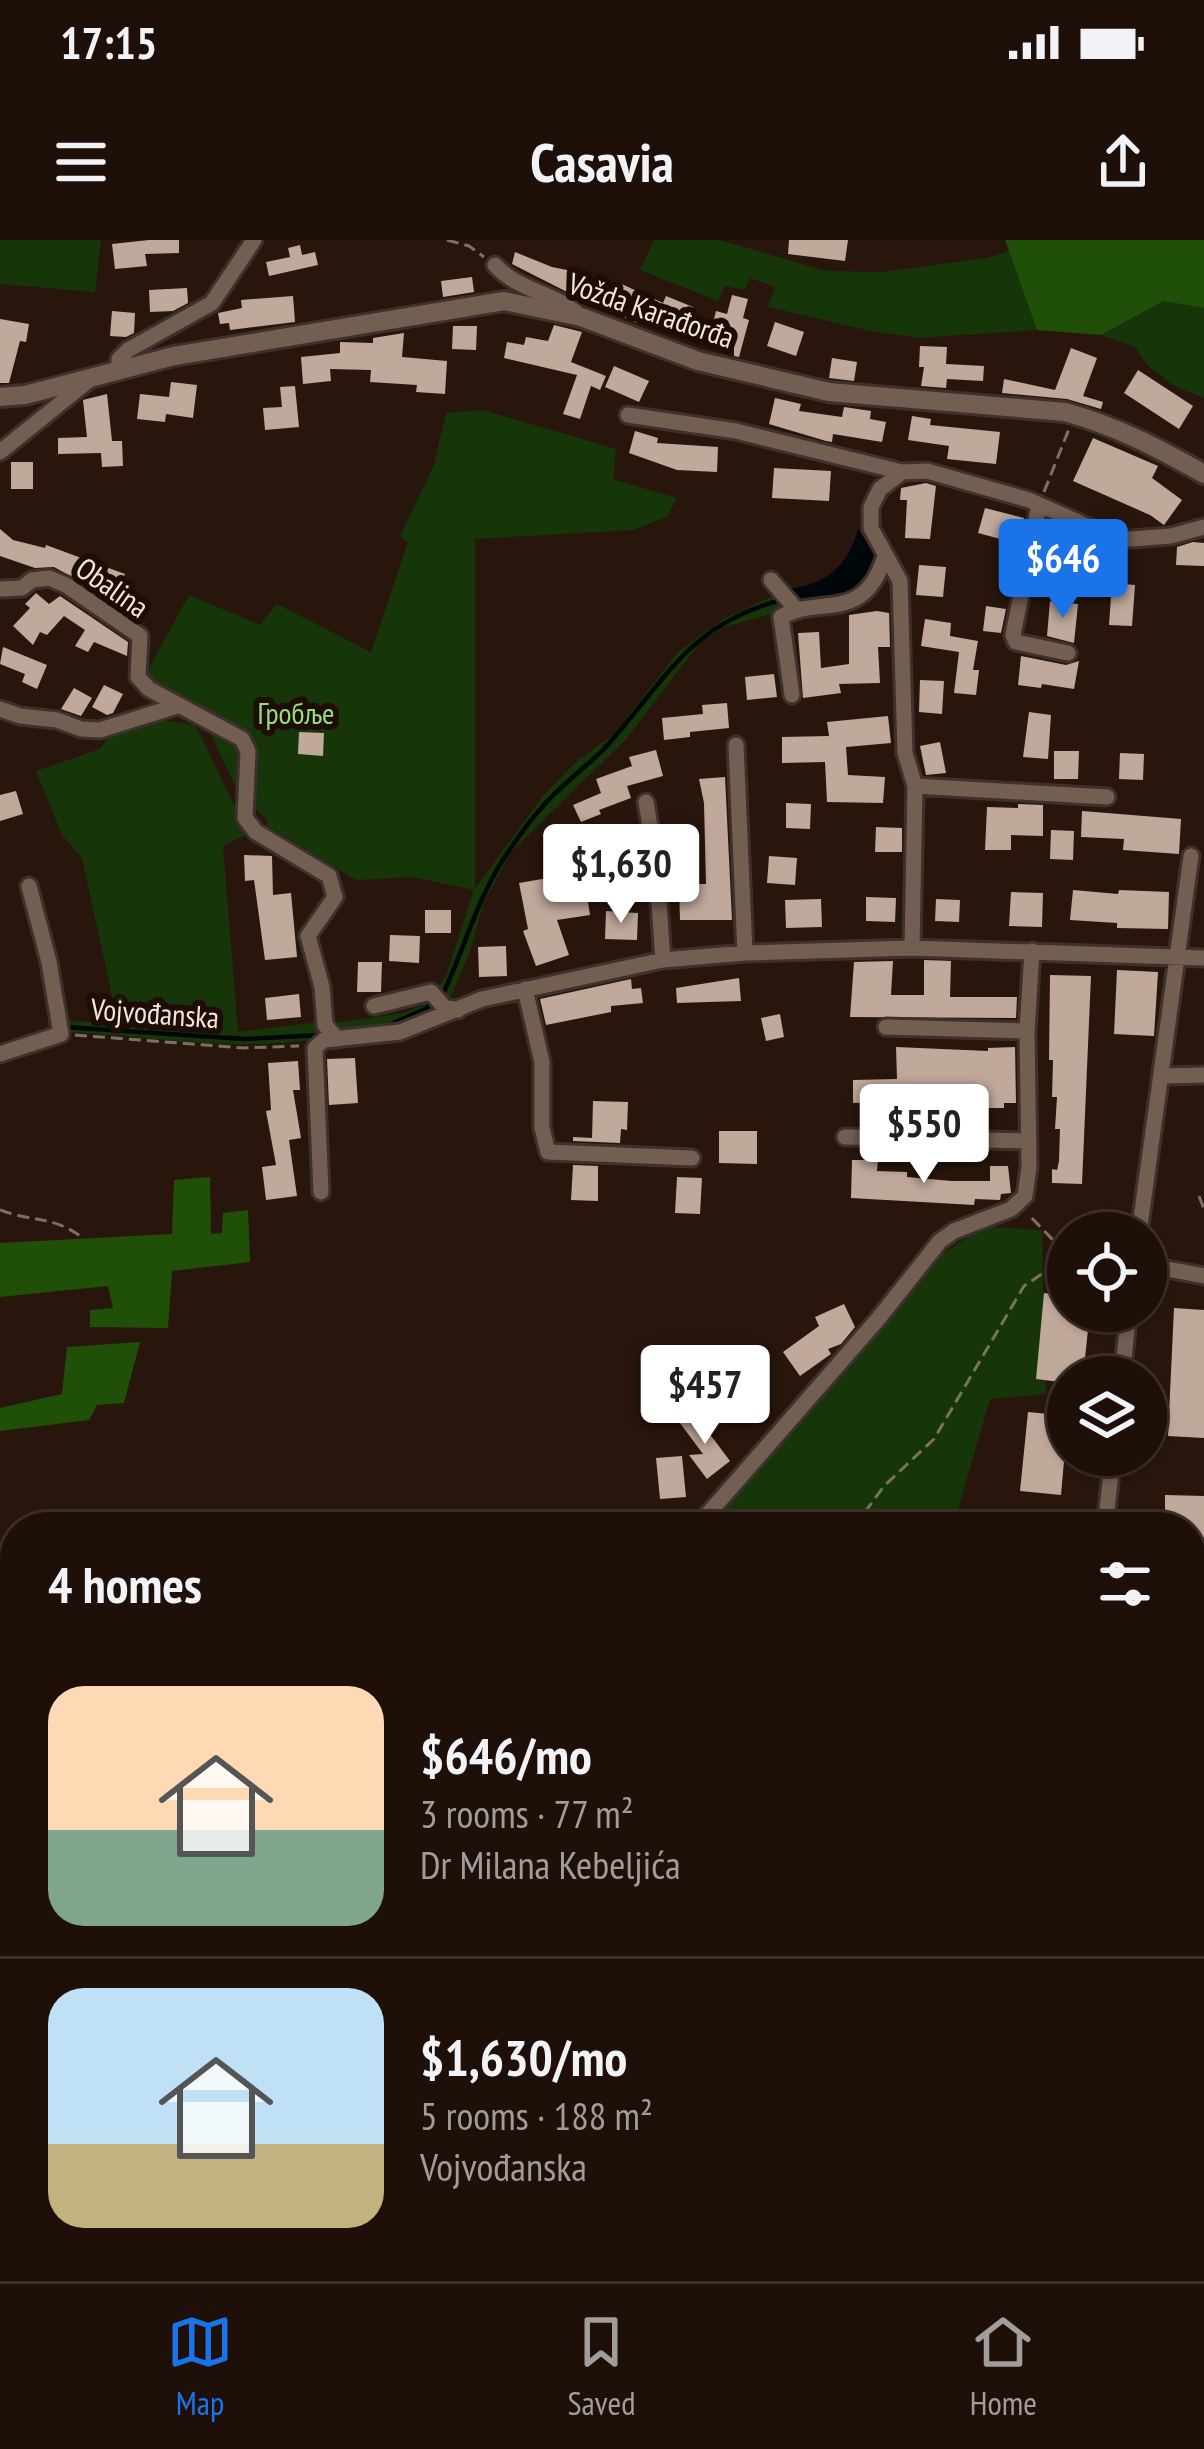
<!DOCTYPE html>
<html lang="en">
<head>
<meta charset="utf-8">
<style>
	:root { --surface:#1e1009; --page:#2b1e17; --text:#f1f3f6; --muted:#a19d9c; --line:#3c302a; --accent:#1a73e8 }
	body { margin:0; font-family:"PT Sans Narrow",sans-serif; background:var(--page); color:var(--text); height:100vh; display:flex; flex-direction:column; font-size:45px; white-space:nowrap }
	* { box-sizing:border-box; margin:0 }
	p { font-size:39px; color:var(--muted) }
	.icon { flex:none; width:66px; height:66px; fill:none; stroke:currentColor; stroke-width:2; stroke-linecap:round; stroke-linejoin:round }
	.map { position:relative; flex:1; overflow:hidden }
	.drawer { position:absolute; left:0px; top:1272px; width:1206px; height:771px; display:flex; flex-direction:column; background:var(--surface); border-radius:48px 48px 0 0; box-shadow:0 3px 9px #0004,0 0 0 3px var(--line) }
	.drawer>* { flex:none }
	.tools { position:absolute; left:1047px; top:972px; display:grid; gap:24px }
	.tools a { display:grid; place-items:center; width:120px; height:120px; border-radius:50%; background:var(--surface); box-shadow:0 3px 9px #0004,0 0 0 3px var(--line); font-size:60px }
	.price { position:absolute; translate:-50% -102px; padding:0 27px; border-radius:12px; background:#fff; color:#222; font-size:39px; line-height:78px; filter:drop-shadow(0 3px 6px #0008) }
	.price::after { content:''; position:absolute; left:50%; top:72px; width:36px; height:27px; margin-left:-18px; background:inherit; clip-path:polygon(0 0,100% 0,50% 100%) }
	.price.active { background:var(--accent); color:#fff }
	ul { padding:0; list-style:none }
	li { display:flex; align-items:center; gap:36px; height:300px; padding:0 48px }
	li+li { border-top:3px solid var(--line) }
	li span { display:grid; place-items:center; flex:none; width:336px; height:240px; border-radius:36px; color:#555 }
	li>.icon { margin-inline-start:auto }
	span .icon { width:144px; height:144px; fill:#fffc; stroke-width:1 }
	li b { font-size:51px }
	h2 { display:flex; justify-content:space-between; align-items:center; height:144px; padding:0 48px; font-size:51px }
	.status { display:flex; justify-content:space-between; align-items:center; height:84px; padding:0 60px; background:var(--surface); direction:ltr }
	.status svg { height:33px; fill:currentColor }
	header { display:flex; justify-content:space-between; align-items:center; height:156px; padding:0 48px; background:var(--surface); font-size:54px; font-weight:800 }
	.menu { display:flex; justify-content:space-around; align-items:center; height:168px; border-top:3px solid var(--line); background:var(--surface); font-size:33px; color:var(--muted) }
	.menu a { display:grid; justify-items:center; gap:6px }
	.menu .active { color:var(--accent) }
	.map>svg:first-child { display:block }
</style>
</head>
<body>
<div class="status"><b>17:15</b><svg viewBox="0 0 49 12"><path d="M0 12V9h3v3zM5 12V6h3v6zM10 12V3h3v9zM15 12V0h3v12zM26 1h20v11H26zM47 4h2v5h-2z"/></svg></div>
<header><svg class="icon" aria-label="menu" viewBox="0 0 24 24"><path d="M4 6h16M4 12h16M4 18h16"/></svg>Casavia<svg class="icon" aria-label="share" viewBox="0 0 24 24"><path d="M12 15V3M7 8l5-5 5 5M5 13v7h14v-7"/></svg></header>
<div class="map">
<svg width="1204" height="2041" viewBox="0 0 1204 2041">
	<rect width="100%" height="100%" fill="#28160c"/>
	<path fill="#163509" d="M0,0h101l-6,52 -95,-8z
		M654,0h66l106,31 57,1 104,-14 22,-7 28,79 -118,8 -48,-7 -103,-24 7,-20 -25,-9 -5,12 -20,-4 -7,15 -78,-31z
		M1165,61l39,7v90l-28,-11 -29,-22 -12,-18 -34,-12z
		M483,170l133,39 -3,30 64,19 -10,19 -34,13 -158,9v350l67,-92 34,-35 38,-28 65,-83 46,-33 50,-23 12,15 -63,17 -25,17 -73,95 -115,113 -27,50 -14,49 -22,53 -12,-15 9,-11 29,-88 -62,-13 -56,3 -90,-55 2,-4 -30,-29 -41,-87 -13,-3 -39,-26 44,-81 71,30 17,-21 94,48 37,-110 -8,-6 34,-71 12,-52z
		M156,479l39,6c20,36 32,73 56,107l-28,14 15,186 81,-10 7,15c-84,17 -175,-1 -260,-5l-1,-11 53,2 -36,-165 -20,-23 -26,-64 64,-22 12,-17z
		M427,764l13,7 -26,12 -70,13 -10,-13 69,-10z
		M982,987l60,3 4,164 -56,5 -37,128h-248l103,-112 131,-158z"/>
	<path fill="#205008" d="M1005,0h199v68l-40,-7 -63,34 -64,-5z
		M210,937l1,57 11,-1 1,-20 25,-3 2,52 -78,9 -4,57 -78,-1v-17l23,-2 -5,-22 -108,11v-54l172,-9 2,-54z
		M140,1102l-16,61 -27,2 -8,15 -89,11v-23l62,-14 5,-47z"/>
	<path fill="#00070a" d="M858,289l22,34c-25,36 -41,34 -82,40l-11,-14c37,-3 62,-23 71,-60z"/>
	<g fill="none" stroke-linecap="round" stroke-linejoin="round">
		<path stroke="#00070a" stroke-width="4.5" d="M387,786l40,-18 17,-16c20,-44 34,-94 60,-134 17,-25 35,-51 58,-71 13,-13 28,-24 41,-37 62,-67 83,-125 178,-150
			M65,787l179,12 79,-4
			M0,805l53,-16"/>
	</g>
	<path fill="#c0a89b" d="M149,0h30v13l-34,1 2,12 -32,3 -3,-25z
		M789,0h59l-3,21 -57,-7z
		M300,5l2,10 13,-3 3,13 -49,11 -3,-14 24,-5 -2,-9z
		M515,12l37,15 25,5 -6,22 -59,-30z
		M472,37l2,15 -31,5 -2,-16z
		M615,41l48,22 3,-7 27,11 -8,20 -42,-16 -6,12 -34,-16z
		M187,48l1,15 -15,8 -23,1 -1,-22z
		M732,55l16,4 -5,19 6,2 -10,37 -5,-1v-15l-24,-6 6,-24 11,3z
		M293,56l2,26 -65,8 -1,-7 -9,1 -2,-11 24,-5 -1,-8z
		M112,71l23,2 -1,20 -8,4 -16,-1z
		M0,79l29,5 -3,18 -6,-1 -11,42h-9z
		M775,82l29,10 -8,24 -29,-10z
		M554,85l28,7 -11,30 35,14 -6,14 -9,-4 -11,33 -17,-5 14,-39 -73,-17 3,-16 17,3 2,-8 22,4z
		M453,86h24l-1,24 -24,-1z
		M404,93l-2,24 45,4 -2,33 -29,-2 1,-7 -47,-3 1,-12 -41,-1 1,12 -28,3 -2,-27 39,-4v-11l33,1v-5z
		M920,106l27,1 -1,17 38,2 -1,15 -36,-2 -1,9 -25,-2 3,-19h-5z
		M1071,108l26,10 -14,38 20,6 -2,7 -34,-10 -65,-6 2,-14 51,11z
		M832,118l25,4 -3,19 -25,-3z
		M614,126l35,15 -10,21 -34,-15z
		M1138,130l55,36 -14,23 -55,-36z
		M171,142l26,3 -4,33 -27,-4 -1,8 -28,-3 3,-25 29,3z
		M295,146l4,41 -34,3 -2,-22 19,-1 -2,-20z
		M107,154l5,47h10l1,25 -21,1 -1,-14 -43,1v-16l29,-1 -4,-37z
		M775,158l26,6 -2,7 43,6 2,-10 27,4 -1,8 16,3 -4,20 -49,-8 -1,8 -6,-1 -57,-17z
		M912,176l19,3 -1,6 70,7 -4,32 -49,-5 2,-13 -41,-6z
		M635,191l23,7 -1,5 61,4 -1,25 -40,-2 -48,-17z
		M1093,198l65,28 -6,12 30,22 -18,25 -14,-10 -77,-34z
		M11,222h22v27h-22z
		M774,228l57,3 -2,30 -57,-3z
		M926,243l10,3 -6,53 -25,-1 2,-38h-7l1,-12z
		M985,268l39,10 -5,26 -41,-11z
		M0,289l13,11 32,8 1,-3 79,29 -9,27 -62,-34 -19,1 -35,-12z
		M1046,291l27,7 -1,5 34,5 -2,24 -23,-1 -41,-12z
		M1193,302l11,1v23l-28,-1 1,-18z
		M919,325l27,2 -3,30 -27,-2z
		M1112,343l23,2 -3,41 -23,-1z
		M36,353l13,11 11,-8 68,46 -1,14 -33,-14 -6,10 -13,-6 10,-16 -21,-14 -17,19 -7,-3 -7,13 -20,-19 17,-18 -5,-4z
		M1050,361l28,3 -4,39 -27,-7z
		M986,366l20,3 -5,24 -18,-2z
		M877,371l12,2 1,34h-12l2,36 -41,1 2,9 -38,5 -5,-65 21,-1 2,36 28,-4v-49z
		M925,379l26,4 -1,13 28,5 -5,29h6l-3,25 -22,-2 5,-41 -38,-6z
		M3,407l44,18 -10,24 -15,-7 3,-8 -25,-10z
		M1021,416l45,9 13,-4 -5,28 -32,-5 -1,4 -23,-3z
		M774,434l3,23 -30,3 -2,-23z
		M920,440l24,1 -2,33 -23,-2z
		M104,445l19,9 -10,19 -6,2 -15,-8z
		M74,448l18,10 -11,18 -20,-7z
		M727,463l2,25 -39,4v5l-26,3 -2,-22 41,-4 -1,-9z
		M1029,472l22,3 -3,44 -25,-2z
		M888,476l3,27 -45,4 2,28 37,2 -2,26 -56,-1 -2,-40 -43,1v-26l47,-1 -2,-14z
		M299,492l25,1 -1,23 -25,-2z
		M940,502l6,31 -20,2 -6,-29z
		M656,510l7,26 -36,10 4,12 -32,12 2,4 -20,8 -8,-17 28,-12 -5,-14 36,-13 -3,-9z
		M1054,511h25l-1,28h-24z
		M1120,513l24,1 -1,26 -24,-1z
		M725,537l7,143h-52l-1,-36h27l-2,-81 -5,-24z
		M16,551l7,23 -23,7v-26z
		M786,563l25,1 -1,25 -24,-1z
		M1018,564l25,1v31l-32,-1v15h-26l2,-43 31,1z
		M1082,571l99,8 -2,35 -56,-4 1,-11 -43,-2z
		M876,587l26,1v24h-27z
		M1051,590l23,1 -1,29 -23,-1z
		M640,596l4,25 -21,6 -7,-25z
		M244,615l28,1 1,39 18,-2 6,64 -32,3 -11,-80 -9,1z
		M769,616l28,2 -2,27 -28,-2z
		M548,638l3,17 35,-6 4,26 -33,5 12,35 -33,11 -13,-35 5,-2 -9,-46z
		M1073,650l45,4 1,-4 50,2 -1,37 -51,-1v-5l-47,-3z
		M1011,652l32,1 -1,34 -33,-1z
		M866,657l30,1 -1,24 -29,-1z
		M821,659l1,28 -36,1 -1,-28z
		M936,659l24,1 -1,22 -24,-1z
		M425,670h26v23h-26z
		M606,671l32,2 -1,27 -32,-1z
		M390,695l30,1 -1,27 -30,-2z
		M506,706l1,30 -28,1 -1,-30z
		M924,720l27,1 -1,36h67l-1,21 -166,-1 4,-55 39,-1 -2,34h33z
		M358,722h24l-1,30h-24z
		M1117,730l41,2 -4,64 -40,-2z
		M1050,735l41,1 -9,208 -30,-1v-14l5,1 2,-9 1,-32h-5l2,-32h-5l1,-37h-4z
		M739,738l2,23 -64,2 -1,-15z
		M631,739l1,10 9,-1 2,15 -32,3v6l-65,13 -6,-26z
		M299,754l2,23 -34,3 -2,-22z
		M780,774l4,23 -18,4 -5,-23z
		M896,807l92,4v-3l27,-1 1,56h-12v5h-27v5l-80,-3v-8l-44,1v-23l44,-1z
		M355,818l3,45 -29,2 -2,-46z
		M298,821l2,29h-7l8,48 -12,2 8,56 -31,4 -4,-33 14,-2 -10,-54 5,-1 -3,-47z
		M593,861l35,1 -1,28 -6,-1 -1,14 -47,-2v-4l19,1z
		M719,891h38v33l-38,-1z
		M852,920h26l-1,11 30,1v5l45,4h38v-15h18l3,27 -10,1 -1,6 -25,-1 -1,6 -123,-7z
		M573,925l25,1v35l-27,-1z
		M677,937l25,1 -2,36 -25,-1z
		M1044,1053l24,3v15h22l-7,66h-15v6l-32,-4z
		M844,1064l11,23 -14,17 -13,5 3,5 -31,22 -17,-24 36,-26 -4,-9z
		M1174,1068l30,2v128l-36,-2z
		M1028,1172l40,4 -7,79 -41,-4z
		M694,1173l36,48 -23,18 -18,-24 14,-1 -23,-31z
		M682,1216l4,41 -26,2 -4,-41z
		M1165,1255l39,1v128h-13v-97h-26z
		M1204,1727v50l-13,1v-50z
		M1204,1971v70h-79l-1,-13h67v-56z"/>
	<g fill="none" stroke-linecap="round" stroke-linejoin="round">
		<g stroke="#3d302d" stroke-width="14">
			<path id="service" d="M1191,1950h13
				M1116,2028l1,13"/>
		</g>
		<g stroke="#3d302d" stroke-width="21">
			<path id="minor" d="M495,25c23,26 59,27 84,50
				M119,131v-12l9,-9 84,-47 42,-63
				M628,175l108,16 166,41
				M0,212l88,-71
				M1039,265l-26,130 3,7 52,11
				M771,340l24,28
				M0,349l22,-1 10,-8 17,-2 17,7 74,51 -2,41 11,12 93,50 6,12 -3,67 11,14 73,44 6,21 -27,39 14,51 3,38 12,14
				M792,455l-11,-78c38,-23 82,9 104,-61
				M0,469l20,7 37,4 24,9 19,1 77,-24
				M736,505l9,208
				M915,546l192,11
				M646,562l10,59 7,99
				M912,708l3,-162 -10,-33 -5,-172 -29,-53v-21l9,-18 22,-17 25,-1 102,29 89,40 53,-4 33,-9
				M525,749l17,73v66l6,24 144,6
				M374,766l57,-14 13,15 14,3
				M886,787l141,4
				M0,814l61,-20 -12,-72 -20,-76
				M1163,836l41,-1
				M845,897l184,4
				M321,952l-6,-144 9,-8 76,-8 82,-33 181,-39 82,-7 167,-5 292,10
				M1139,993l52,-377
				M1146,1025l58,11
				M1122,1137l7,-66
				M701,1282l177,-203 62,-78 14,-10 57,-22 14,-13 4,-29 -2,-136 5,-80
				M1105,1287l8,-72
				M1191,1415l13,-1
				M1086,2028v13
				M679,2041l11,-6 331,-7"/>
		</g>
		<g stroke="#3d302d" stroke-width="24">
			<path id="tertiary" d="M0,157l25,-2 149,-39 330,-55 77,16 117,44 131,31 236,20c51,14 93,36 139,62"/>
		</g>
		<path stroke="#7e6f66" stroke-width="3" stroke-dasharray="12 6" stroke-linecap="butt" d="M447,0l22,6 15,11
			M1044,252l25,-63
			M75,795l169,13 55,-2
			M1199,956l5,13
			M0,970c35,13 48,4 82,27
			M1055,1000l13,3
			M854,1287l30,-41 50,-47 90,-153 31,-21 -2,-25 -24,-25
			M0,1319l15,-2
			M0,1553l15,-3"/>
		<use href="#service" stroke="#735e52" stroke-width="8"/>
		<use href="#minor" stroke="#735e52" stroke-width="15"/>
		<use href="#tertiary" stroke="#735e52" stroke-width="18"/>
	</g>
	<g text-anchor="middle" stroke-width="12" stroke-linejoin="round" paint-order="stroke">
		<g font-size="30" fill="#f2e6df" stroke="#1e0d05">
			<text transform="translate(651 71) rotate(19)" y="10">Vožda Karađorđa</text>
			<text transform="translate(112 348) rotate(35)" y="10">Obalina</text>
			<text transform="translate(155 774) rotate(4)" y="10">Vojvođanska</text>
		</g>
		<g font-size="30" fill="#97dc80" stroke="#1e0d05">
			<text x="296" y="484">Гробље</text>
		</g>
	</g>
</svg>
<div class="tools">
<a><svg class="icon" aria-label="locate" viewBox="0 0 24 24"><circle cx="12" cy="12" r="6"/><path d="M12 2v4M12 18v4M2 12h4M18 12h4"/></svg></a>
<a><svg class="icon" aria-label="layers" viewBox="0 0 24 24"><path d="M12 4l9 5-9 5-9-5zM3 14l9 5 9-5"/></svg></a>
</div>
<b class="price active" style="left:1063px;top:381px">$646</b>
<b class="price" style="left:621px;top:686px">$1,630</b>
<b class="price" style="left:924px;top:946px">$550</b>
<b class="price" style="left:705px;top:1207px">$457</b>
<section class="drawer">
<h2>4 homes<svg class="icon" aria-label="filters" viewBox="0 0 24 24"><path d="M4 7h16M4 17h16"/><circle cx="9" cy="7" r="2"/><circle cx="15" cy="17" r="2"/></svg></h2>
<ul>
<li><span style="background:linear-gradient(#ffd9b3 60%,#7fa58c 0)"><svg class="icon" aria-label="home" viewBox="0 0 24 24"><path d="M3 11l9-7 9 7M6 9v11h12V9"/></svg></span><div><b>$646/mo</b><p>3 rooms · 77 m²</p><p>Dr Milana Kebeljića</p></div></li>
<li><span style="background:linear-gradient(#bfe0f5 65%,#c2b280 0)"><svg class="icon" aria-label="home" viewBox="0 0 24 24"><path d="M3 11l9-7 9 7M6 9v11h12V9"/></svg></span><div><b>$1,630/mo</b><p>5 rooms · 188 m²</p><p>Vojvođanska</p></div></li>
</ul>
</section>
</div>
<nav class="menu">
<a class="active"><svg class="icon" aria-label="map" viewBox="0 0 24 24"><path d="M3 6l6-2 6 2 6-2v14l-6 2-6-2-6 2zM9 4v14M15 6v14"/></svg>Map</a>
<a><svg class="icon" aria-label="saved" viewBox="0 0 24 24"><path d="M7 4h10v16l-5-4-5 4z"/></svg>Saved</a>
<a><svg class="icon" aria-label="home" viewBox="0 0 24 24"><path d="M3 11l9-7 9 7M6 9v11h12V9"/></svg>Home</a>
</nav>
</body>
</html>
